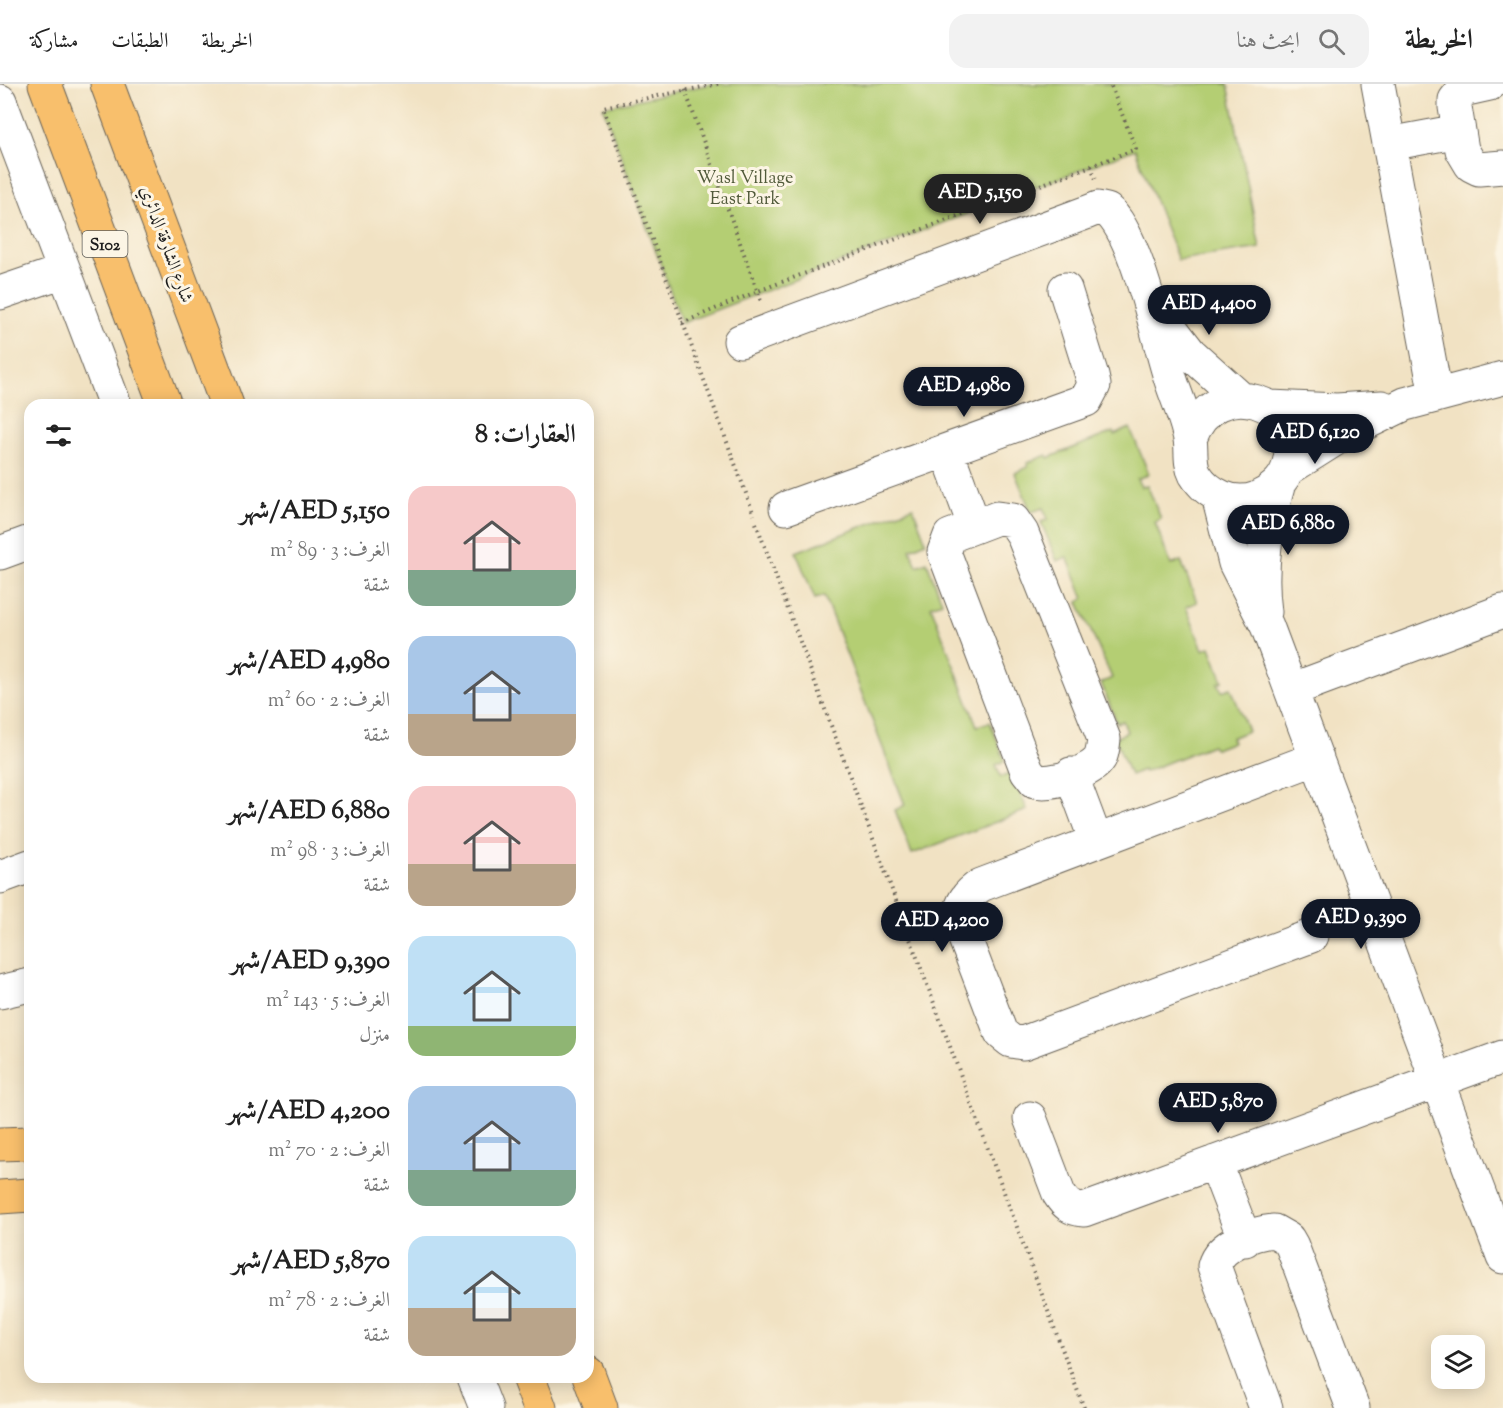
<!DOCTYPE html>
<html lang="ar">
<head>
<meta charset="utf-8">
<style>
	:root { --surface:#fff; --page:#f2f2f2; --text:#222; --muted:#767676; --line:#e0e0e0; --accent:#111827 }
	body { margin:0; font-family:"Sorts Mill Goudy",Amiri,serif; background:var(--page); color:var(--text); direction:rtl; height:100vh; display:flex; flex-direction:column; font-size:22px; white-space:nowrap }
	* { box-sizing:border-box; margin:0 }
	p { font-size:20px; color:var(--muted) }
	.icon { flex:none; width:33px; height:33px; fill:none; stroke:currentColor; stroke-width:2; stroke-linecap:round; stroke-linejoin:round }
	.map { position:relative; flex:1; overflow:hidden; direction:ltr }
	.side { position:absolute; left:24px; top:315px; width:570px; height:984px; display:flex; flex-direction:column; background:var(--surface); border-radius:18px; box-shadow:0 3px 15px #0003; direction:rtl }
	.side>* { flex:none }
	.buttons { position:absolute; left:1431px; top:1251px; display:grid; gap:12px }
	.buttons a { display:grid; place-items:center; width:54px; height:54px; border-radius:12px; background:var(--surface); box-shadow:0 3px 15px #0003; font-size:30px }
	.price { position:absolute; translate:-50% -51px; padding:0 14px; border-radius:21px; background:var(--accent); color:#fff; font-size:20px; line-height:39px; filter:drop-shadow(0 2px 3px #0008) }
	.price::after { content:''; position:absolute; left:50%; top:36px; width:18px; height:14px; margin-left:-9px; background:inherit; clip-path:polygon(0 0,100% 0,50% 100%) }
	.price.current { background:#222; color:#fff }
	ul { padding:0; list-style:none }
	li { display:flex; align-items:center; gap:18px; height:150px; padding:0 18px }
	li span { display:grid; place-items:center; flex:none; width:168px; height:120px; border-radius:18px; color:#555 }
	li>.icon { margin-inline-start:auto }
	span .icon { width:72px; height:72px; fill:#fffc; stroke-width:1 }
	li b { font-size:26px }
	h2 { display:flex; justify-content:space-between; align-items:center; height:72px; padding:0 18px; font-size:26px }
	header { display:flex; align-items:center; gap:36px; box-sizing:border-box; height:84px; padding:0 30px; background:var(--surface); border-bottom:2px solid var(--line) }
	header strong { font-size:28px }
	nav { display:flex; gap:33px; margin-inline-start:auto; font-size:21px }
	.search { width:420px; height:54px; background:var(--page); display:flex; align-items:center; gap:15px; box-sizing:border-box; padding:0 21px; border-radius:18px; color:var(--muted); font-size:22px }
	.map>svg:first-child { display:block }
</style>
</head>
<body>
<header>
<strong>الخريطة</strong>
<div class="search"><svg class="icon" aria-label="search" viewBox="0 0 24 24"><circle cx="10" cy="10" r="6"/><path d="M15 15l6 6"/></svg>ابحث هنا</div>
<nav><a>الخريطة</a><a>الطبقات</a><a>مشاركة</a></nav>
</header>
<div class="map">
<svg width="1503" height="1324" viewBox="0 0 1503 1324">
	<rect width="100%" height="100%" fill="#fcf5e5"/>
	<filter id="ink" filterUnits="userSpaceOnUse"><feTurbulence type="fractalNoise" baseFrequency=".0167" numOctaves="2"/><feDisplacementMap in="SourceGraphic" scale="12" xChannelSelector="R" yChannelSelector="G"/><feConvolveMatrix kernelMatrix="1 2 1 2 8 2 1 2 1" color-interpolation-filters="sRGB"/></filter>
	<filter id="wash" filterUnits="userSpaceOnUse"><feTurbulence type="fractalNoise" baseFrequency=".008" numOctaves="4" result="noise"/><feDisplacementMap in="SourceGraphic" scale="24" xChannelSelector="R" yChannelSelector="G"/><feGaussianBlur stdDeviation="1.35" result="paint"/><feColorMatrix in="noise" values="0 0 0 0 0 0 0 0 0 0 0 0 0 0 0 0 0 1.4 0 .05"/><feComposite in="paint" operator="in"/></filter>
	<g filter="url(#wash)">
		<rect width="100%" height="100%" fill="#f1e2c3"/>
		<path fill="#b4ce73" stroke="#687548" stroke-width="1.5" d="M711,0h517l32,164 -82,12 -43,-111 -453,174 -79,-216z
			M1130,344l19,46 -12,5 4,8 6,-2 14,34 -6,3 16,43 10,-4 16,41 -11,5 17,43 7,-3 13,34 -5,2 4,8 9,-3 17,43 -17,7 2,4 -18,7 -3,-4 -68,27 -1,-2 -13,5 -15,-37 12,-6 -4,-11 -6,2 -16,-40 11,-5 -34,-76 6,-3 -17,-42 -10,4 -16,-39 7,-3 -5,-11 -12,4 -16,-39 13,-6 -1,-4 20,-8 1,3 65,-26 1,3z
			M913,423l13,35 -16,7 7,17 10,-4 15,40 -11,4 46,120 13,-4 15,39 -9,4 5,12 12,-4 14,37 -115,44 -17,-44 10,-5 -81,-209 -9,3 -19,-47z"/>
	</g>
	<g filter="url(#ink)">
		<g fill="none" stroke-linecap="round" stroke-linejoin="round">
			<g stroke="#676156" stroke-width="35">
				<path id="minor" d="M1378,0l58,312
					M1490,0l-27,6 -8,10v7l7,43 9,15 8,4 24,-2
					M0,17l115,304
					M1389,60l70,-13
					M0,209l64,-22
					M1159,229l31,40 50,45
					M740,257l348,-129 10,-4 9,2c29,23 50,126 62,164 6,21 17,43 21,65 2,12 -1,23 5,35 13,21 39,33 62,24 14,-6 27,-17 31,-31 21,-67 -73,-98 -98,-28
					M1270,323l67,3 45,-3
					M947,367l27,74
					M1288,385l57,-36 60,-29 98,-26
					M1218,412l17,67 32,63 236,631
					M786,424l300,-108 8,-15 -2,-9 -27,-87
					M997,434l16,2 9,13 82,206c-1,7 -1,13 -4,19 -9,15 -49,27 -65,23l-8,-10 -83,-219 6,-16z
					M0,469l30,-11
					M1265,528c-6,-45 1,-85 14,-129
					M1291,606l212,-79
					M1071,690l25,67
					M0,793l30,-11
					M1311,852l-288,107 -12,-2 -10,-8 -43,-113c3,-17 9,-26 23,-35l336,-127
					M0,908l30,-7
					M1030,1034l29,76c7,11 12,15 25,16l419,-153
					M1215,1078l30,78
					M474,1293l12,31
					M1266,1324l-52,-142c6,-22 39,-33 60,-35l14,8 4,7 61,162"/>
			</g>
			<g stroke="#676156" stroke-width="35">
				<path id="major" d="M0,1060l30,-1
					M0,1113l30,-2"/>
			</g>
			<g stroke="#676156" stroke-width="35">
				<path id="highway" d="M45,0l120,321
					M107,0l120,321
					M588,1289l13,35
					M528,1293l12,31"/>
			</g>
			<path stroke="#676156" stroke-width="4" stroke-dasharray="1.5 4.5" stroke-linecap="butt" d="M718,0l-115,23 151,408
				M685,6l76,211
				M1091,82l5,13
				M682,239l76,-32 378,-142 -26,-65
				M756,439l328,885"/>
			<use href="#minor" stroke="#fff" stroke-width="33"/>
			<use href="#major" stroke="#f8bf6c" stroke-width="33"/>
			<use href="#highway" stroke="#f8bf6c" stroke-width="33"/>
		</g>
	</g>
	<g text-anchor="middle" stroke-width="6" stroke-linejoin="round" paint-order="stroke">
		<rect fill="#fcf5e5" stroke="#5f5d58" stroke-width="1.5" x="82.5" y="147" width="45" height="26" rx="4.5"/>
		<g font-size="16" font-weight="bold" fill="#1c1c1c">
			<text x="105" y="166">S102</text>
		</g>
		<g font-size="18" fill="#515a3a" stroke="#fcf5e5">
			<text x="745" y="99">Wasl Village<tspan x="745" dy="21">East Park</tspan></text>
		</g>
		<g font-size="18" fill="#1c1c1c" stroke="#fcf5e5">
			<text transform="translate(167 160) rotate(70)" y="6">شارع الشارقة الدائري</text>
		</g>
	</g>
</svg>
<div class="buttons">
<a><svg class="icon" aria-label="layers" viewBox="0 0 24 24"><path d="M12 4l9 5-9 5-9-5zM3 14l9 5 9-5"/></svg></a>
</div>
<b class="price current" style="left:980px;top:141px">AED 5,150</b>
<b class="price" style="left:1209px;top:252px">AED 4,400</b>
<b class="price" style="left:964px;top:334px">AED 4,980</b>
<b class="price" style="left:1315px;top:381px">AED 6,120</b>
<b class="price" style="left:1288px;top:472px">AED 6,880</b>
<b class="price" style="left:1361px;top:866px">AED 9,390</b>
<b class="price" style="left:942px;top:869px">AED 4,200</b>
<b class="price" style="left:1218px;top:1050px">AED 5,870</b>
<section class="side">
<h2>العقارات: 8<svg class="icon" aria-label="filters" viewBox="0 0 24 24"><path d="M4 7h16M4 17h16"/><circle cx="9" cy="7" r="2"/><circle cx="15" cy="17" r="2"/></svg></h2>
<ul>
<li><span style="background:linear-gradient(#f6c9c9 70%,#7fa58c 0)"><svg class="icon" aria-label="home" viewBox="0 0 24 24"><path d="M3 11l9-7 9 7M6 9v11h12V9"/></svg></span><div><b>AED 5,150/شهر</b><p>الغرف: 3 · 89 m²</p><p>شقة</p></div></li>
<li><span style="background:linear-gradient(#a9c7e8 65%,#b9a48a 0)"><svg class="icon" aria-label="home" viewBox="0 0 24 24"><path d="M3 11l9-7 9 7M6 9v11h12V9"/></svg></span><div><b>AED 4,980/شهر</b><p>الغرف: 2 · 60 m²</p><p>شقة</p></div></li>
<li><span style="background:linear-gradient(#f6c9c9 65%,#b9a48a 0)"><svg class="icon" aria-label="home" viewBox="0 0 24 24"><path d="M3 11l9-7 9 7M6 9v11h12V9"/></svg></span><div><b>AED 6,880/شهر</b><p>الغرف: 3 · 98 m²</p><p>شقة</p></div></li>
<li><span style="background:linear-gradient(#bfe0f5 75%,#8fb573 0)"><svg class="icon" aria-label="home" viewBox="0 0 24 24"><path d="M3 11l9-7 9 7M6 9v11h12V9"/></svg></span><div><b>AED 9,390/شهر</b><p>الغرف: 5 · 143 m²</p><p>منزل</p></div></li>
<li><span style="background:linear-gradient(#a9c7e8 70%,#7fa58c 0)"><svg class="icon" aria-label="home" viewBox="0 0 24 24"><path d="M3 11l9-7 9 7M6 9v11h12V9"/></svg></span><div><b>AED 4,200/شهر</b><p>الغرف: 2 · 70 m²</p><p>شقة</p></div></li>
<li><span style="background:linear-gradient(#bfe0f5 60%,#b9a48a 0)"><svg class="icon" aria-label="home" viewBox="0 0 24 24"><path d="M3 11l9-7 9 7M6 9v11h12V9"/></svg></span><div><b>AED 5,870/شهر</b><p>الغرف: 2 · 78 m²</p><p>شقة</p></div></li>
</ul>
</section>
</div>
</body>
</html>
